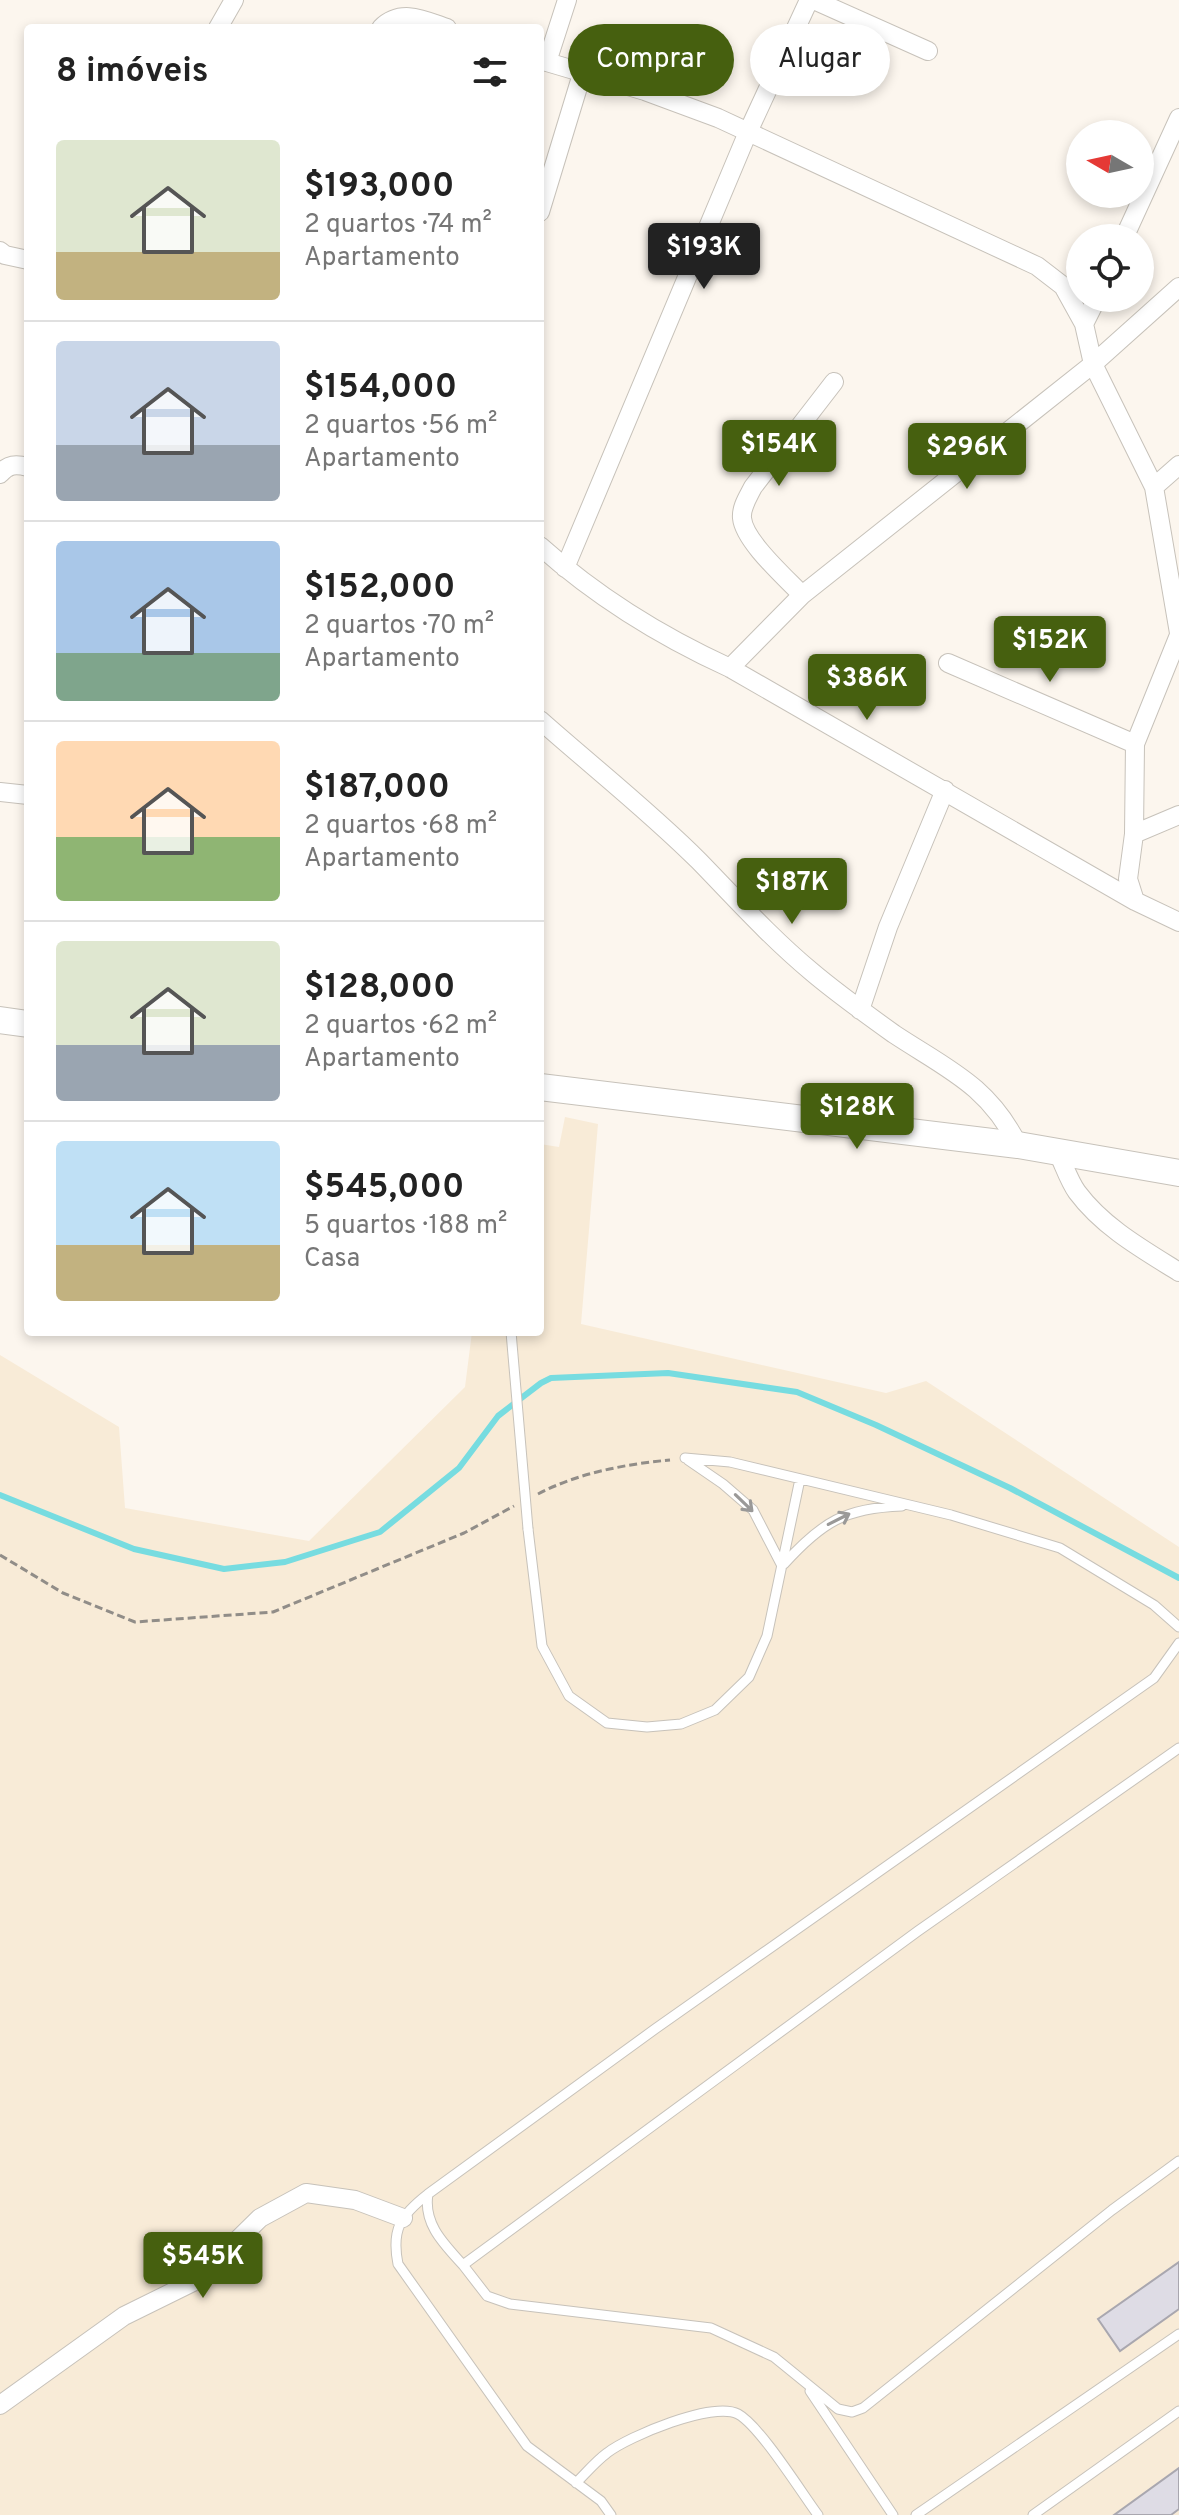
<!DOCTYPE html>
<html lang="pt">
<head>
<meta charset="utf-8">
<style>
	:root { --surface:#fff; --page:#f2f2f2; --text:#222; --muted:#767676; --line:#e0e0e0; --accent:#46600f }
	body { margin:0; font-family:Overpass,sans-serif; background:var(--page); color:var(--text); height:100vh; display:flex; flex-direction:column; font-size:30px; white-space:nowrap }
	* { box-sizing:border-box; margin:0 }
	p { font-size:26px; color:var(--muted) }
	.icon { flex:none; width:44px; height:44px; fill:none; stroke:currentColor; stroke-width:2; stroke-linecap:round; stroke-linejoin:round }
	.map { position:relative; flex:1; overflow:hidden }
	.details { position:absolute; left:24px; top:24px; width:520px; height:1312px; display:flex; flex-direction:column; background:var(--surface); border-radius:8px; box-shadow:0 4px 12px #0003 }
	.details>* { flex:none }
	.banner { position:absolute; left:568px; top:24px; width:490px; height:72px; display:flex; gap:16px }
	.needle { width:52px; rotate:279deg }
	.buttons { position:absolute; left:1066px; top:120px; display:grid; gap:16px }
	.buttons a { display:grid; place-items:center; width:88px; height:88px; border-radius:50%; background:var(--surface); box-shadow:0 4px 12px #0003; font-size:40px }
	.price { position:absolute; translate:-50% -68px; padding:0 18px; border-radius:8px; background:var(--accent); color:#fff; font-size:26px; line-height:52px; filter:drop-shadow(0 2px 4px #0008) }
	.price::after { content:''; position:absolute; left:50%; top:48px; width:24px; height:18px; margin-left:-12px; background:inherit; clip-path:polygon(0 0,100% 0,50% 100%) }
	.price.active { background:#222; color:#fff }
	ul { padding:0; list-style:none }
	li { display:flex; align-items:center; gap:24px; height:200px; padding:0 32px }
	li+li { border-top:2px solid var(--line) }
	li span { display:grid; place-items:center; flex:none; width:224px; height:160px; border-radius:8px; color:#555 }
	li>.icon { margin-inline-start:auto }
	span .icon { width:96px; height:96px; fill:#fffc; stroke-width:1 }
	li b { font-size:34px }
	h2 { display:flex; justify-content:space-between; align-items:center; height:96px; padding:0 32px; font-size:34px }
	.chip { padding:0 28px; border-radius:36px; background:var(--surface); box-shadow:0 4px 12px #0003; font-size:28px; line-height:72px }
	.chip.active { background:var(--accent); color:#fff }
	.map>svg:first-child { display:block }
</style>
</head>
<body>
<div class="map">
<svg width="1179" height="2515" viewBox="0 0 1179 2515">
	<rect width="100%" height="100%" fill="#fcf6ee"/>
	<path fill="#f8ebd7" d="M565,1117l33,7 -17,200 305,69 40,-12 253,166v968h-1179v-1160l119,72 6,81 184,33 156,-154 7,-55h68v-188l19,3z"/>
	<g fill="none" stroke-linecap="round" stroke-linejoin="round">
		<path stroke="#77dce0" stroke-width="6" d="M0,1495l134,54 90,20 61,-7 95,-30 79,-64 39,-52 43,-33 10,-5 117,-5 129,19 79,33 134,63 169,90"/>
	</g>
	<path fill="#dedce5" stroke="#a9a7af" stroke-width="2" d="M1179,2262v47l-59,42 -22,-32z
		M1179,2468v41l-8,6h-57z"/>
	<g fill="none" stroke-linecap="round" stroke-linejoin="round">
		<g stroke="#c7c2ba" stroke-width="11">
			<path id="lane" d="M685,1458l45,4 221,53 109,33 94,57 25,22
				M688,1460l35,24 30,26 29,56
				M528,1529l14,117 27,50 38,27 40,4 34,-3 34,-14 34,-33 18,-41 33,-157
				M784,1564c38,-42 61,-56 118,-58
				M1179,1643l-25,35 -499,351 -227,165c-5,30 16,50 35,71l455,-334 261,-183
				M428,2194c-27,21 -37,35 -30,70l129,182 74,55 10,14
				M463,2265l24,31 23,8 201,24 63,29 64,52 14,3 11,-4 249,-198 67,-49
				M810,2391l83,124
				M576,2483c10,-10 20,-22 31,-30 22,-17 106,-52 131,-39 22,12 63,78 80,101
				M916,2515l263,-181
				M1033,2515l146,-104"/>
		</g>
		<g stroke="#c7c2ba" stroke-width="20">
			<path id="street" d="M814,0l114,51
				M218,28l16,-28
				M381,28c20,-20 43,-8 66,0
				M540,60l105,31 73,27 319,148 26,20 21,38 9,40 61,123 25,146
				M547,62l20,-62
				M540,212l42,-138
				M1124,238l55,-120
				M0,251l5,4 23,5
				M1084,324l13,-26
				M0,474c8,-10 16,-10 28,-7
				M1154,487l25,-22
				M540,546c57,51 120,90 190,122l405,233 44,21
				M565,568l183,-436 61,-132
				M802,595c-16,-17 -58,-54 -60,-77 -1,-11 6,-21 11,-31l81,-105
				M948,663l187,81
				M730,668l72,-73 291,-231 86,-77
				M540,720c53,47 109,91 159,141 37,38 72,77 113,111 26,22 54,42 82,62 53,35 94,51 124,111
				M0,792l28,3
				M1134,834l45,-19
				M1135,901l-7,-22 6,-45 1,-90 44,-109
				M860,1010l28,-83 57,-137
				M1058,1153c6,12 11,28 19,39 26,35 65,57 102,80
				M0,2405l124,-89 73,-36 63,-62 46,-25 49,7 48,18"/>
		</g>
		<g stroke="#c7c2ba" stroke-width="28">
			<path id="secondary" d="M0,1020l28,4
				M540,1087l478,58 161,28"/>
		</g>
		<path stroke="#918d88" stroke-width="3" stroke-dasharray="8 4" stroke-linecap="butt" d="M538,1494c40,-21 88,-30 132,-34
			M0,1555l63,38 72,29 138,-10 191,-79 50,-27"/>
		<use href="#lane" stroke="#fff" stroke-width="9"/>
		<use href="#street" stroke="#fff" stroke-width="18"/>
		<use href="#secondary" stroke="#fff" stroke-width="26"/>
		<g stroke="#c7c2ba" stroke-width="11" stroke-linecap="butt">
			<path id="lane-bridge" d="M511,1332l17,197"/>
		</g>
		<use href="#lane-bridge" stroke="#fff" stroke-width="9"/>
	</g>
	<defs><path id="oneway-shaft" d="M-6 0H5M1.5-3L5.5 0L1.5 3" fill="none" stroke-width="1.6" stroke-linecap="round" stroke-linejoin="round" transform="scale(2)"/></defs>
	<g stroke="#9a9998">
		<use href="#oneway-shaft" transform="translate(744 1503) rotate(44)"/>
		<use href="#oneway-shaft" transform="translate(839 1519) rotate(-27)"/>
	</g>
</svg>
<div class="buttons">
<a><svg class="needle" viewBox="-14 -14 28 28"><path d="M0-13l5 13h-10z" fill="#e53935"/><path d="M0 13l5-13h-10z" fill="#767676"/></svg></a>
<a><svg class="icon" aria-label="locate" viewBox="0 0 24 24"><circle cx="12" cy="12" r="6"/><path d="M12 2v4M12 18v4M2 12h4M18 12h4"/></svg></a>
</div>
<b class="price active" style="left:704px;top:291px">$193K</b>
<b class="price" style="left:779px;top:488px">$154K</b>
<b class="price" style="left:967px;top:491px">$296K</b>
<b class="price" style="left:1050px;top:684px">$152K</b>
<b class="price" style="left:867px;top:722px">$386K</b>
<b class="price" style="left:792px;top:926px">$187K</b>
<b class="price" style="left:857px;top:1151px">$128K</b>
<b class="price" style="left:203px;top:2300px">$545K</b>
<div class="banner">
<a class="chip active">Comprar</a>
<a class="chip">Alugar</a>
</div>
<section class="details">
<h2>8 imóveis<svg class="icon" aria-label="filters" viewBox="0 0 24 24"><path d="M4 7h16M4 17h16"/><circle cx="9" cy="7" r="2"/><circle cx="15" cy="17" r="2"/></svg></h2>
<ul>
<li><span style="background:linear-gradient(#dfe7d0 70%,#c2b280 0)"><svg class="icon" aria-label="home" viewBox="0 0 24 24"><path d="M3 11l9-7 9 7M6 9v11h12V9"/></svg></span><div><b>$193,000</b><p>2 quartos · 74 m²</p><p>Apartamento</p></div></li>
<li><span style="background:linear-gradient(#c9d6e8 65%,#9aa5b1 0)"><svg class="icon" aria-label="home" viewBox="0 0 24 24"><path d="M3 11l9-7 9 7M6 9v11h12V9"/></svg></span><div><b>$154,000</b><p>2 quartos · 56 m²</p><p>Apartamento</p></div></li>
<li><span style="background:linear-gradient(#a9c7e8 70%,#7fa58c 0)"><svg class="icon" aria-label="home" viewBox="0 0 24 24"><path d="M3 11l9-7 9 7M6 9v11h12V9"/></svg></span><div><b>$152,000</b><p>2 quartos · 70 m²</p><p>Apartamento</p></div></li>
<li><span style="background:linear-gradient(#ffd9b3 60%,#8fb573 0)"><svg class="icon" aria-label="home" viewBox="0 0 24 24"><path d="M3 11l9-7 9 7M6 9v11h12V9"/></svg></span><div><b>$187,000</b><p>2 quartos · 68 m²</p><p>Apartamento</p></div></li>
<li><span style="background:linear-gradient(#dfe7d0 65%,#9aa5b1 0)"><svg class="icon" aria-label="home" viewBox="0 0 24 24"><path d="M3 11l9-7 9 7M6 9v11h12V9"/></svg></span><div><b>$128,000</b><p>2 quartos · 62 m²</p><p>Apartamento</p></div></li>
<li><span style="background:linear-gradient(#bfe0f5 65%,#c2b280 0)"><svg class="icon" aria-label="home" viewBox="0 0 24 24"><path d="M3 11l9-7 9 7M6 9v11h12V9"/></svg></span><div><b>$545,000</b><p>5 quartos · 188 m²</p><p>Casa</p></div></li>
</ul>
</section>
</div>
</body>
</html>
